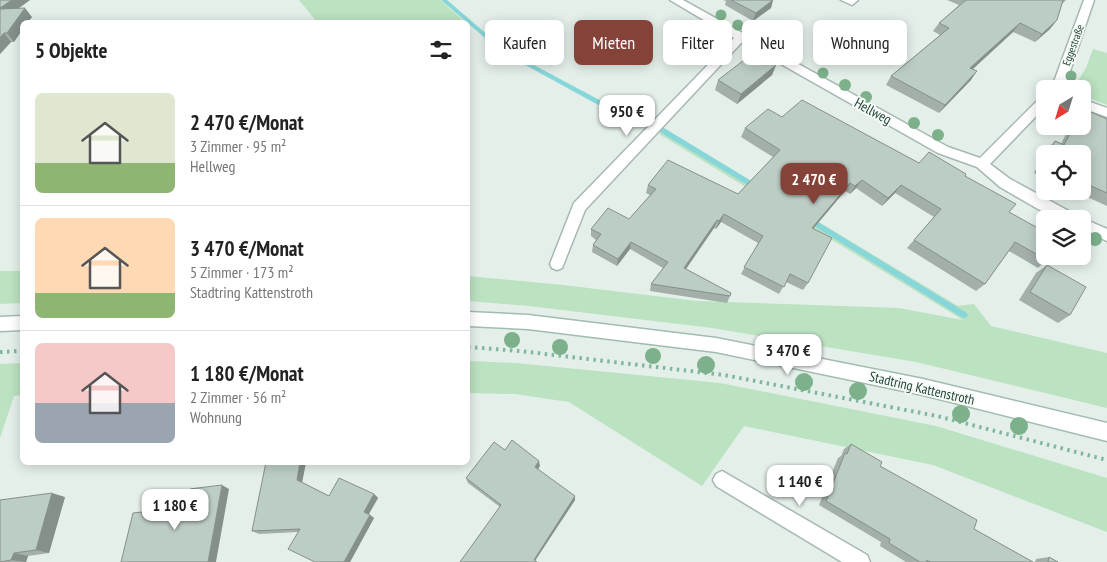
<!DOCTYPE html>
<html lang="de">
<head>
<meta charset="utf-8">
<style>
	:root { --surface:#fff; --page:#f2f2f2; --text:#222; --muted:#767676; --line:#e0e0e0; --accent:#854238 }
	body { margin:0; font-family:"PT Sans Narrow",sans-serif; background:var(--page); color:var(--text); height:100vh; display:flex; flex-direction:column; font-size:19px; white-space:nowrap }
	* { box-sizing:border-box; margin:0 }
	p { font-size:16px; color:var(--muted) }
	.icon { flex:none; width:28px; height:28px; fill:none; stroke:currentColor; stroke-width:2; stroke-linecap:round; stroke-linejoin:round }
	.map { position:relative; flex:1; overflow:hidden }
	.drawer { position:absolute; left:20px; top:20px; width:450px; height:445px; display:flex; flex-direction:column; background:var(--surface); border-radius:8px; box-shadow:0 2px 12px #0003 }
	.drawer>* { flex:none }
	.banner { position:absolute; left:485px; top:20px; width:475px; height:45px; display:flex; gap:10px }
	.needle { width:32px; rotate:218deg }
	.tools { position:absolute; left:1036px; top:80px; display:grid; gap:10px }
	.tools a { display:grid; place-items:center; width:55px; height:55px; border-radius:8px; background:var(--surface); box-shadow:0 2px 12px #0003; font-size:25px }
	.price { position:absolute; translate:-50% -42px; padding:0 11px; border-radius:10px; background:#fff; color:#222; font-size:16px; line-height:32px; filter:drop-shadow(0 1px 2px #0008) }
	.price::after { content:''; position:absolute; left:50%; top:30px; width:15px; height:11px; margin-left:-8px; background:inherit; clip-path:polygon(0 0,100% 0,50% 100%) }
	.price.current { background:var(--accent); color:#fff }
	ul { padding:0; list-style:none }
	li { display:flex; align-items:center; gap:15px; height:125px; padding:0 15px }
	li+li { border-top:1px solid var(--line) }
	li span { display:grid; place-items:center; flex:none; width:140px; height:100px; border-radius:8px; color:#555 }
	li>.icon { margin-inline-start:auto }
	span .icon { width:60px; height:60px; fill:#fffc; stroke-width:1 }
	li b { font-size:21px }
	h2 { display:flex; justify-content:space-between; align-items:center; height:60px; padding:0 15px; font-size:21px }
	.chip { padding:0 18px; border-radius:8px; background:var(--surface); box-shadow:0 2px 12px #0003; font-size:18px; line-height:45px }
	.chip.current { background:var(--accent); color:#fff }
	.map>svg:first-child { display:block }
</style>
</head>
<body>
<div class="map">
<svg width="1107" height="562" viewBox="0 0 1107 562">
	<rect width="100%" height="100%" fill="#e4efe9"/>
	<path fill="#bbe2c1" d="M299,0h141l25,22h-148z
		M1093,49l14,4v52l-24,-9 -1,-7 -8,-2 12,-19z
		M665,129l293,177 16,-2 17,22 116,27v55l-191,-46 -204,-34 -183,-22 -61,-5v-25l95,9 134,16 202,7 64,12 -304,-186z
		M0,271h22v32l-22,1z
		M468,361l48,2 204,20 216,43 171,52v54l-174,-67 -189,-39 -42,60 -133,-84 -54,-8 -47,-1z
		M22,363v32l-8,1 -14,42v-74z"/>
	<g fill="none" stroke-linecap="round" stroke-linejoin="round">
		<path fill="#87d7da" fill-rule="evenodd" d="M441,0h6l57,49 133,71v4h-4l-133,-73z
			M660,128h4l94,57 1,2 -1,2h-4l-94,-57z
			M808,216l159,97 1,2 -1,2 -3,1 -3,-1 -155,-96 -2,-2z"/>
		<g stroke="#a6b8b0" stroke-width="3">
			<path id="lane" d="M841,0h17l-6,5z"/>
		</g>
		<g stroke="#a6b8b0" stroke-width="3">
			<path id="street" d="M670,0h13l265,147 32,11 61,-61 4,-1v11l-55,57 20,15 66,36 2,4h-20l-20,-10 -38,-22 -23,-20 -39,-14 -196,-111 -157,168 -23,58 -5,2 -5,-2 -2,-4 24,-61 160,-165z
				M1084,0h10l-27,80 -6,9h-13l7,-10z
				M1082,99l25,9v9l-25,-9z
				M1082,218l25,11v12l-25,-11z
				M722,471l145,84 3,7h-28l-126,-76 -3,-6 3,-6z"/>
		</g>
		<g stroke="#a1bcb0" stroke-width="3">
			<path id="secondary" d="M468,312l60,3 188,23 207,41 184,44v18l-184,-46 -207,-43 -188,-23 -60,-3z
				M22,316v14l-22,1v-14z"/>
		</g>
		<path stroke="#81b69f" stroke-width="4" stroke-dasharray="2.5 4.5" stroke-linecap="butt" d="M468,347l52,4 204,24 213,41 170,44
			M0,352l22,-1"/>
		<use href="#lane" fill="#fff" fill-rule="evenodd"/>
		<use href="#street" fill="#fff" fill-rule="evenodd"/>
		<use href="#secondary" fill="#fff" fill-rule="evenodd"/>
	</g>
	<g fill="#7cb18b">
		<circle cx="721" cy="15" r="5.5"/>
		<circle cx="738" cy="25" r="5.5"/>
		<circle cx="760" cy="37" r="5.5"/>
		<circle cx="823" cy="73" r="5.5"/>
		<circle cx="1071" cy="76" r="5.5"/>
		<circle cx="845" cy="85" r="6"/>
		<circle cx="866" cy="97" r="6"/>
		<circle cx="914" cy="123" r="6"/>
		<circle cx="938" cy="135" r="6"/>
		<circle cx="1095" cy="239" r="7"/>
		<circle cx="512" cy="340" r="8"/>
		<circle cx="560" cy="347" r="8"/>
		<circle cx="653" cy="356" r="8"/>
		<circle cx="706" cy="365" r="9"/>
		<circle cx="804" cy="382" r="9"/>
		<circle cx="858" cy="391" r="9"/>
		<circle cx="961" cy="414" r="9"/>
		<circle cx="1019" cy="426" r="9"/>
	</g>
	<path fill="#a2b0a9" d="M0,0h30l-12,9 14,8 -4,5h-6v8l-8,12h-3l-11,12z
		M723,0h50l-2,8 -18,13 -28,-16 1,-4z
		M947,0h119l-4,4 -5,16 -7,9 -15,13 -22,-10 -40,37 -2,11 -32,33 -53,-28 5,-9 49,-41 -7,-4 6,-8 20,-18z
		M776,65l-4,10 -35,29 -22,-14 3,-10z
		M1084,109l23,10v87l-33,-15h8v-37h-37v24l-11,-5 12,-23 9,-9 6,3 9,-18h12v-15z
		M782,117l137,46 46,13 44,36 38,48 -9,8 -29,-17 -24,33 -9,7 -69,-43 27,-31 -39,-24 -13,13 -26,-18 -6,6 -5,-3 -32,38 -5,54 -5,7 -17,-8 -7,12 -38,-20 17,-31 -37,-21 -5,7 -2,-1 -28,41 44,27 -3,7 -77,-12 1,-7 12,-16 -33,-19 -13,17 -25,-14 1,-7 3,-5 -5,-4v-7l38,-10 21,-24 -4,-2 2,-8 90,9 35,-37 -32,-20 4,-9z
		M1047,265l23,50 -12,8 -39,-23 17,-27z
		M851,444l29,22 94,63 59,33h-127l-26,-16 1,-4 -62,-37 19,-47 3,-2 3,-7z
		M306,462l-4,20 27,14 45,-2 4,4 -9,16 5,4 -24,44h-35l-17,-30 -39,2 -7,-3z
		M540,466l-2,3 37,31 -40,61 -75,1 40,-55 -32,-24 -2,-5z
		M65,497l-16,56 -21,3 -2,6h-26z
		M1049,557l9,5h-23l1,-3z"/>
	<path fill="#849089" d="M12,0h18l-24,17 -6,-9z
		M773,0l-2,8 -18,13 3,-8z
		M25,8l7,9 -4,5h-6v8l-8,12 -7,-9z
		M1057,20l-7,9 -15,13 7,-8z
		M1020,23l-7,9 -49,45 6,-9z
		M4,33l7,9 -11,12v-16z
		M776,65l-4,10 -35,29 4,-10z
		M977,71l-6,9 -32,33 6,-8z
		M862,180l-6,8 -6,6 5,-8z
		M850,183l-5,8 -38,45 5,-8z
		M901,185l-6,8 -13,13 6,-8z
		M724,214l-3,8 -5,7 3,-8z
		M717,220l-3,8 -33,48 3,-8z
		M631,242l-1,7 -13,17 1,-7z
		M539,461l1,5 -4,6 -1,-5z
		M300,462h6l-4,21 -5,-3z
		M222,485l7,4 -13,73h-8z
		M52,493l13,4 -16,56 -13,-3z
		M374,494l4,4 -10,17 -4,-3z
		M575,496v4l-41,62v-2z
		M370,515l4,3 -24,44h-6z
		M14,553l14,3 -2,6 -15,-2z"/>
	<path fill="#bccdc4" stroke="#849089" d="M0,0h12l-12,8z
		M731,0h42l-17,13z
		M966,0h97l-6,20 -15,14 -22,-11 -50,45 7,3 -32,34 -54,-29 58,-48 -10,-5z
		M25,8l-18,25h-3l-4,5v-29z
		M753,53l23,12 -35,29 -23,-14z
		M802,100l117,63 10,-11 37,22 -1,2 51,28 -7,8 36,20v24h5l-3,4 -32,-18 -30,42 -71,-44 27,-31 -40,-24 -13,13 -26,-18 -7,6 -5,-3 -38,45 20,10 -24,45 -18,-9 -6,13 -40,-20 19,-31 -39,-22 -5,7 -2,-1 -33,48 47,25 -1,3 -79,-12 17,-22 -37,-20 -13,17 -25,-14 8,-11 -10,-5 17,-21 21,11 27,-30 -8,-4 20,-25 70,34 42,-44 -35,-22 23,-19 14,8z
		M1084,109l23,10v74l-25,-11v-28h-34l7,-13 9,4 10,-19h8v-14z
		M1047,265l39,22 -16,28 -40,-23z
		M512,440l27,21 -4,6 40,29 -41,64 3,2h-77l41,-57 -35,-27 28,-36 11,8z
		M851,444l31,18 -2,4 97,54 -3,9 59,33h-103l-3,-2v2h-7l-31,-19 1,-4 -64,-38 19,-48 2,1z
		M266,462h34l-3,18 32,16 10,-18 35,16 -10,18 6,3 -26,47h-29l-27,-13 12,-20 -48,2z
		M222,485l-14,77h-87l12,-49 53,-6 4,-18z
		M52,493l-16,57 -22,3 -3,7 -11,2v-62z
		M1049,557l9,5h-10z"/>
	<g text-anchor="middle" stroke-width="4" stroke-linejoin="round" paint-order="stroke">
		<g font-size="11" fill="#214436" stroke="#f6fbf8">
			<text transform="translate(1073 45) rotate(-70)" y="4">Eggestraße</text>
		</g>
		<g font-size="14" fill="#214436" stroke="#f6fbf8">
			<text transform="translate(873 111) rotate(29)" y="5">Hellweg</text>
			<text transform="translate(922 388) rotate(13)" y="5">Stadtring Kattenstroth</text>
		</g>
	</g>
</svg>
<div class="tools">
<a><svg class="needle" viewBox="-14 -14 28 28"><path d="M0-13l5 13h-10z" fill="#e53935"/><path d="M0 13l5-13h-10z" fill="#767676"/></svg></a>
<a><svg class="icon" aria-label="locate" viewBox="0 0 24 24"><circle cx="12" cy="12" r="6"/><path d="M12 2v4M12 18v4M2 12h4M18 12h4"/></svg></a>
<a><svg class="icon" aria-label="layers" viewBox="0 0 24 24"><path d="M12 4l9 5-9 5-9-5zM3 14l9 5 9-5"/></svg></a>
</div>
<b class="price" style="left:627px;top:137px">950 €</b>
<b class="price current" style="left:814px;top:205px">2 470 €</b>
<b class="price" style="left:788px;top:376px">3 470 €</b>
<b class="price" style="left:800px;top:507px">1 140 €</b>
<b class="price" style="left:175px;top:531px">1 180 €</b>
<div class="banner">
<a class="chip">Kaufen</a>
<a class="chip current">Mieten</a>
<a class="chip">Filter</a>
<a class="chip">Neu</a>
<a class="chip">Wohnung</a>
</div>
<section class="drawer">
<h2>5 Objekte<svg class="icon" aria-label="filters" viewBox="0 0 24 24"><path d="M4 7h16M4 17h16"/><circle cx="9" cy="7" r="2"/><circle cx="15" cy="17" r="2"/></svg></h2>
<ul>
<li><span style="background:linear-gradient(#dfe7d0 70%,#8fb573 0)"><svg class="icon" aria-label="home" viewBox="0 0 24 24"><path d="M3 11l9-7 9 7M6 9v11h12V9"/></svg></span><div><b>2 470 €/Monat</b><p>3 Zimmer · 95 m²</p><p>Hellweg</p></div></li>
<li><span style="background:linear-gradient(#ffd9b3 75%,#8fb573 0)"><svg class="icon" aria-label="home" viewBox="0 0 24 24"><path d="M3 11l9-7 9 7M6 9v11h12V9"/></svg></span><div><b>3 470 €/Monat</b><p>5 Zimmer · 173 m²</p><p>Stadtring Kattenstroth</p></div></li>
<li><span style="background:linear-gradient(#f6c9c9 60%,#9aa5b1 0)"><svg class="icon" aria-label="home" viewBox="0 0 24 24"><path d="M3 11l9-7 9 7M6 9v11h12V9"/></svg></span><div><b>1 180 €/Monat</b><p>2 Zimmer · 56 m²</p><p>Wohnung</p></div></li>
</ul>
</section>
</div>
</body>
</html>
